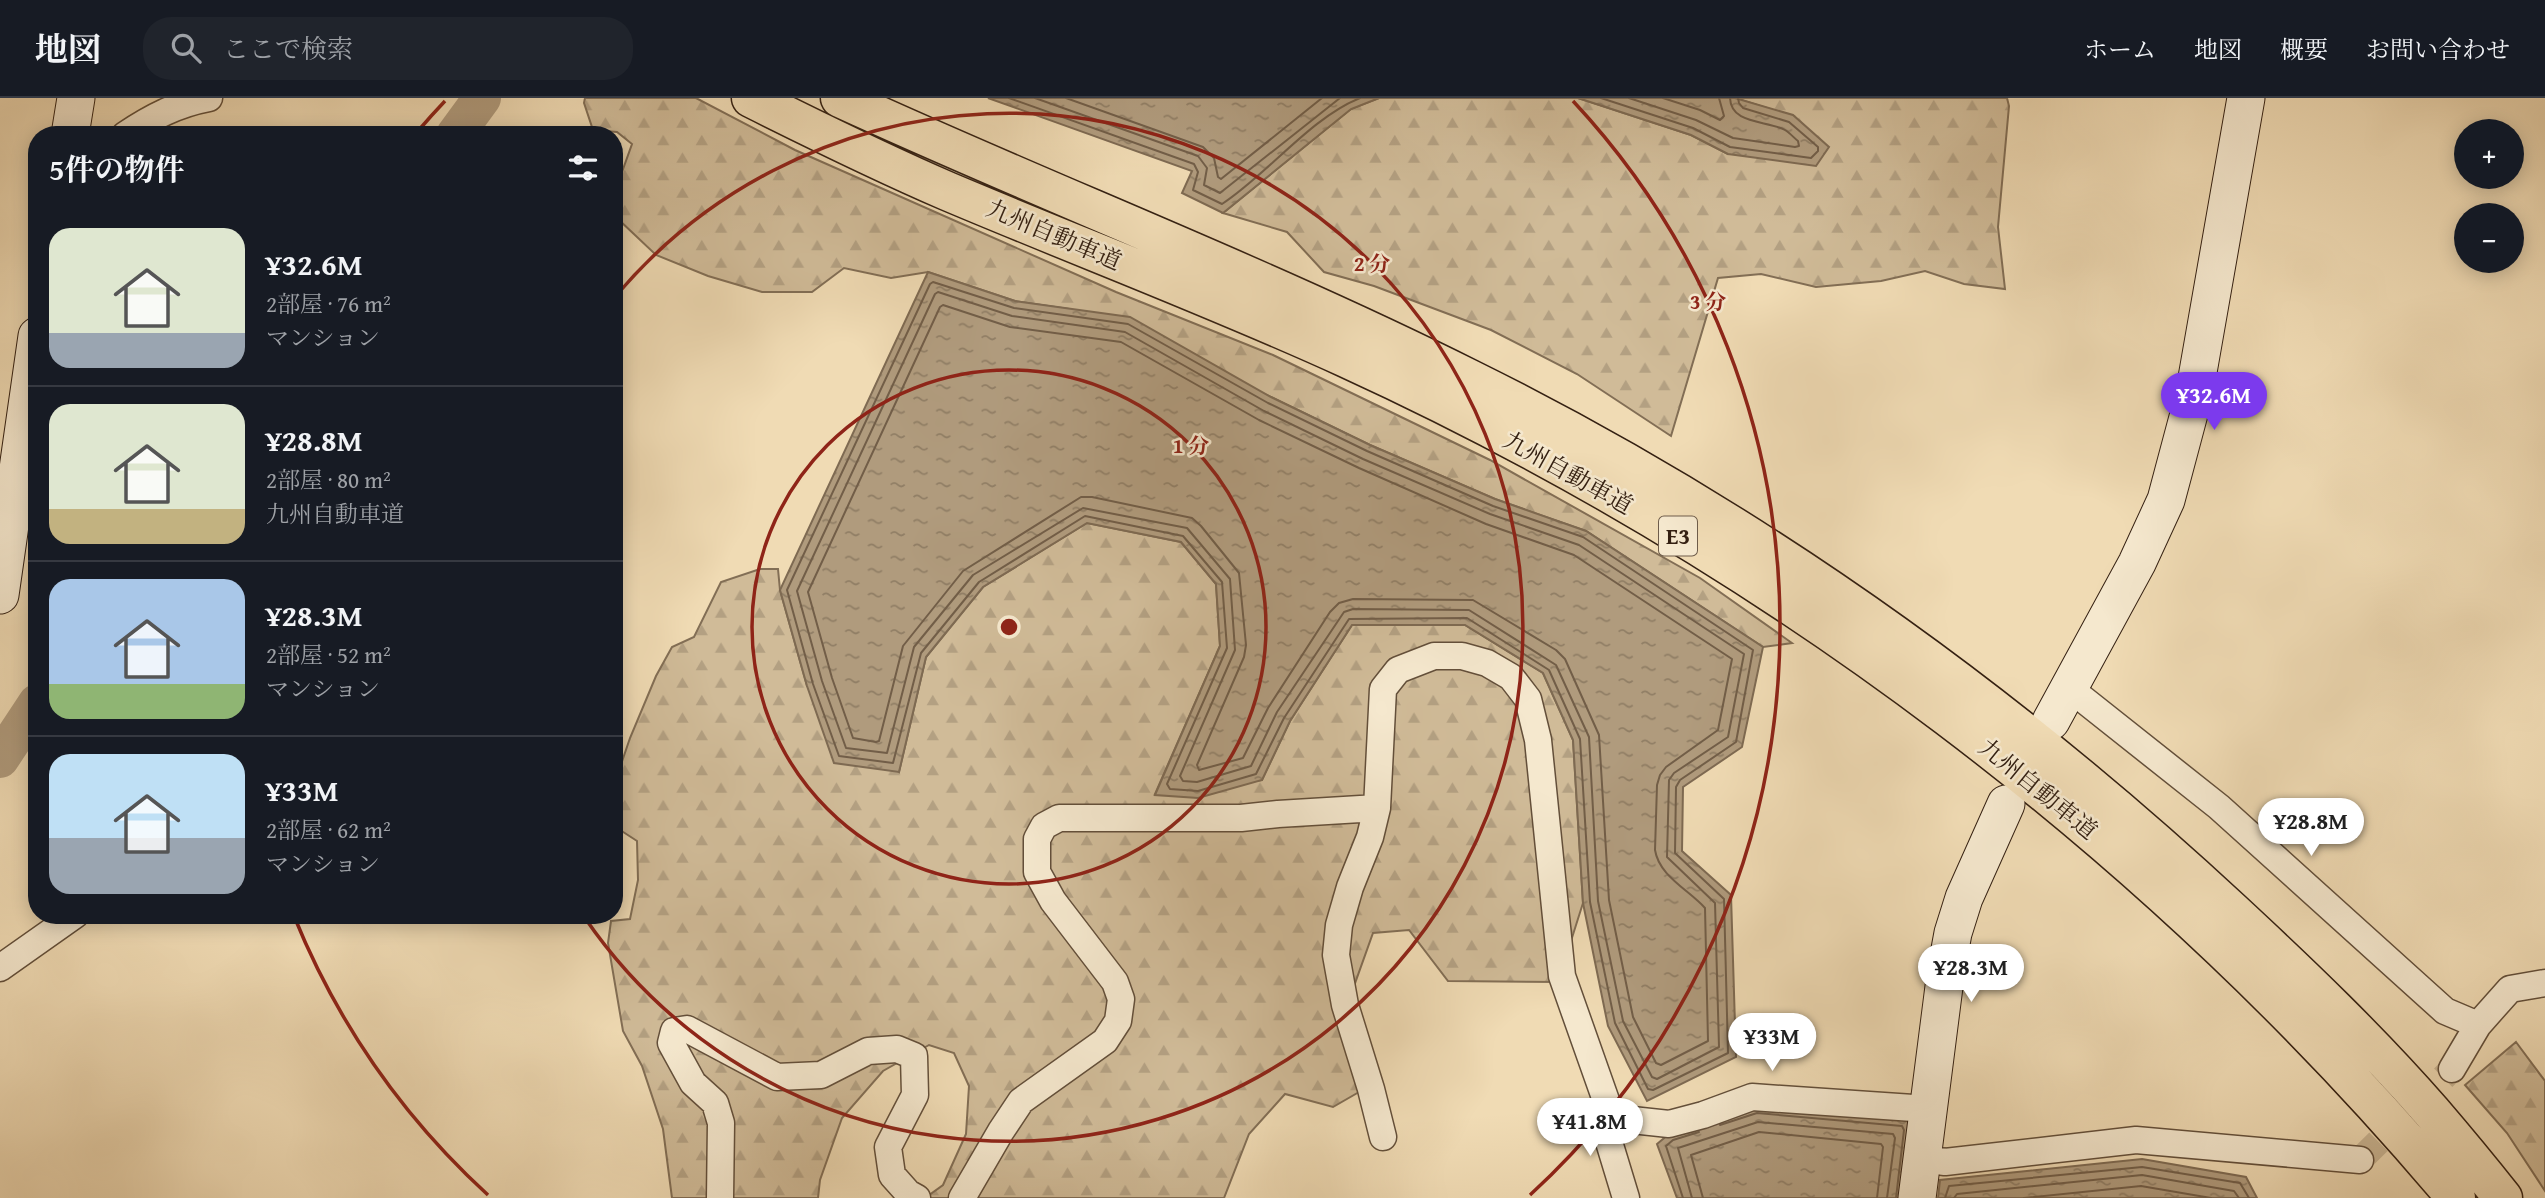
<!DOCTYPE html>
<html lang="ja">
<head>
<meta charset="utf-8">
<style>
	:root { --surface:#171b24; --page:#20242c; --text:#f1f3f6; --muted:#9ea1a6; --line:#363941; --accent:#7c3aed }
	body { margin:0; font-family:"Gentium Book Plus","Noto Serif JP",serif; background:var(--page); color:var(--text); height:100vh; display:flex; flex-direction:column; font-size:26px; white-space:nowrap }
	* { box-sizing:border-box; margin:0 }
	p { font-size:23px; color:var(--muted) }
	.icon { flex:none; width:38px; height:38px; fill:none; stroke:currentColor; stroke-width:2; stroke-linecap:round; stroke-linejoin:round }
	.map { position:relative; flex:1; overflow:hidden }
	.drawer { position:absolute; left:28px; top:28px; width:595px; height:798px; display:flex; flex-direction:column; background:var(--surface); border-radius:28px; box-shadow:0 4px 18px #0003 }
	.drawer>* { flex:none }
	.controls { position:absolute; left:2454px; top:21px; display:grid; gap:14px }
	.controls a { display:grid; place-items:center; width:70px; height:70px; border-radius:50%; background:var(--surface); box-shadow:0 4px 18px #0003; font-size:35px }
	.price { position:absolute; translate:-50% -60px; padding:0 16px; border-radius:24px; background:#fff; color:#222; font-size:23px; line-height:46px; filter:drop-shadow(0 2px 4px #0008) }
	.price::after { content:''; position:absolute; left:50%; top:42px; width:21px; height:16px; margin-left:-10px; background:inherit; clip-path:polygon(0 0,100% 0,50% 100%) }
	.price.current { background:var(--accent); color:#fff }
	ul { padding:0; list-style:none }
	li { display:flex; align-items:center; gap:21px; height:175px; padding:0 21px }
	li+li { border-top:2px solid var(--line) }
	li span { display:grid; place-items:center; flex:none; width:196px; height:140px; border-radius:21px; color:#555 }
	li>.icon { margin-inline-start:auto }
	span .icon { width:84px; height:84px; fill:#fffc; stroke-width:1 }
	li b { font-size:30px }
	h2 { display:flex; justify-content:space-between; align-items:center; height:84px; padding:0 21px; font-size:30px }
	header { display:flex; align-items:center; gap:42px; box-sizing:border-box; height:98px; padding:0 35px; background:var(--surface); border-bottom:2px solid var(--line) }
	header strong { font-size:33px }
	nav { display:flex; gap:38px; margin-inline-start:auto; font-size:24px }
	.search { width:490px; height:63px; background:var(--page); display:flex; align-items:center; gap:18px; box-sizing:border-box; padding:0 24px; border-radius:28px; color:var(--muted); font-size:26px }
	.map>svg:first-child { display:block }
</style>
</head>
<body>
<header>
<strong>地図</strong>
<div class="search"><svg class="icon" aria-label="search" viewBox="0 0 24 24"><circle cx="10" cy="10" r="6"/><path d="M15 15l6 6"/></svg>ここで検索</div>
<nav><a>ホーム</a><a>地図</a><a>概要</a><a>お問い合わせ</a></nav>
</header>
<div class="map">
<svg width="2545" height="1100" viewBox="0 0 2545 1100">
	<defs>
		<pattern id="forest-firs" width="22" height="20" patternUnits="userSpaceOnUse" patternTransform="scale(1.75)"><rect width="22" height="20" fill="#d0bb98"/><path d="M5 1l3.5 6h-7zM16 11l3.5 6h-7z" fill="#b3a082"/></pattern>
		<pattern id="water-ripples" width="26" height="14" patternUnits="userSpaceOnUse" patternTransform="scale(1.75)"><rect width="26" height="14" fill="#b09b7d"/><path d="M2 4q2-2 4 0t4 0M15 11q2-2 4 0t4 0" fill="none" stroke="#907e65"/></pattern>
	</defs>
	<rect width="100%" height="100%" fill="#f0dbb4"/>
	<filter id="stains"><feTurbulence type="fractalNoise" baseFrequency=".00286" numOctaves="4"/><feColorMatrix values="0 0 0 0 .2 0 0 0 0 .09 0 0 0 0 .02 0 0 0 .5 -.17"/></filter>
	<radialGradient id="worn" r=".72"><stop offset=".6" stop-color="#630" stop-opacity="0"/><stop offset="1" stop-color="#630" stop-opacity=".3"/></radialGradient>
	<path fill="url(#forest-firs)" stroke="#826e55" stroke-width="2" d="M585,0h111l99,52 321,142 157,63 217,105 210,118 92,65 -29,4 -177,-116 -91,-32 -125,-54 -99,-48 -202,-88 -54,-8 -87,-29 -37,6 -47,-10 -32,24h-50l-54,-16 -52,-21 -39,-37 5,-46 10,-28 -15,-12 -24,-2 -9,-27z
		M1379,0h199l113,37 37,19 65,-38 -58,-18h272l2,8 -11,121 7,62 -41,-5 -39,-13 -44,10 -65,6 -55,-13 -43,4 -47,158 -94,-62 -86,-44 -117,-44 -50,-14 -37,-40 -64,-19 128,-104z
		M1087,425l94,19 35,42 4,62 -65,148 107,-14 28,-59 62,-96h113l78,48 30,67 10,163 -25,79 -110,-1 -39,-51 -36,3 -20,56 6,103 -26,15 -48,-13 -36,40 -25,64h-299l18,-13 23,-51 3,-48 -15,-33 -25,-8 -46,26 -41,47 -22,62 -2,18h-146l-9,-69 -21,-63 -19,-35 -15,-88 3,-22 19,-2 8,-39 -1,-39 -23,-15v-41l16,-47 26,-62 16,-29 22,-10 27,-55 39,-13h18l2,21 27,96 92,86 27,-115 57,-70z
		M2516,944l29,39v110l-38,-58 -42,-48z"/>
	<path fill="url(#water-ripples)" stroke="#7e6a52" stroke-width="2" d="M988,0h391l-28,11 -128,104 -41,-20 10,-22z
		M1578,0h157l58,17 36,32 -13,19 -88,-12 -37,-19z
		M928,174l87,29 115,16 141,80 99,48 125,54 91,32 177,116 -21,100 -59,40 -1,64 49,44 5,162 -89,44 -39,-75 -25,-123 -10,-163 -30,-67 -78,-48h-113l-62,96 -28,59 -64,18 -43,-3 65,-149 -4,-62 -35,-42 -94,-19 -104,64 -57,70 -27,115 -65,-9 -27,-77 -27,-96z
		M1756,1008l157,14 -10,78h-226l-20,-54 12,-10z
		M2142,1061l104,18 11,21h-319l2,-18z"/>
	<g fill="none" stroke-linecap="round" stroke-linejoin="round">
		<path stroke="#725e48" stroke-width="2" d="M1009,0l185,66 4,8 -5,18 29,14c45,-29 88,-86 138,-106
			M1035,0l163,58 9,12 -3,17 16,8 120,-95
			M1066,0l137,49 11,11 4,19 3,2 101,-81
			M1601,0l92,30 37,19 81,11 7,-7v-4l-29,-25 -46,-14 -4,-5 -1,-5
			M1629,0l67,22 37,18 62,9 4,-1 -1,-5c-4,-3 -8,-8 -13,-11 -18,-10 -54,-5 -55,-32
			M1663,0l37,12 20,10 4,-4 -5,-18
			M933,184l81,26 114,16 140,79 99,48 126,55 90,31 170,113 -17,92 -56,38 -4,7 -1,66 49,46 4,154 -75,37 -5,-1 -33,-66 -25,-121 -10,-163 -31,-69 -82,-52 -118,1 -65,99 -28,56 -58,17 -28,-2 -3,-5 60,-136 -5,-66 -39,-46 -98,-20 -106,66 -58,71 -28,110 -54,-7 -26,-72 -26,-94 143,-306z
			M938,194l74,24 113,16 139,79 99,48 127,55 89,31 165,109 -16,83 -54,36 -5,7 -2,77 48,46 4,144 -62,32 -5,-2 -29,-56 -25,-120 -9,-164 -33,-72 -87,-55 -116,-1 -9,3 -67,100 -26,54 -54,16 -14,-1 -3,-5 55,-126 -5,-71 -43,-51 -104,-20 -110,67 -59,72 -27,106 -41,-5 -24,-67 -25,-90 138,-297z
			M943,207l67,22 111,15 138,78 100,48 127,56 88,31 158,104 -14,71 -52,37 -6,8 -3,10 -2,65c4,26 34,40 50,58l3,133 -47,24 -5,-2 -23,-46 -24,-117 -10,-165 -34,-76 -9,-9 -83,-50 -120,-1 -14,4 -9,9 -62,96 -25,50 -44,12 -2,-5 47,-108 2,-12 -7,-72 -38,-47 -9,-8 -100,-21h-11l-118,74 -60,75 -24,95 -3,1 -23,-4 -21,-60 -24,-86 132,-285z
			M1720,1027l37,-12 145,13 2,4 -8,68
			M1683,1100l-17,-52 7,-6 26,-8
			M1692,1100l-14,-50 80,-26 135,12 2,4 -8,60
			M1703,1100l-12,-43 68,-23 122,12 2,3 -6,51
			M1945,1100l4,-12 193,-19 98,16 9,15
			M1954,1100l3,-4 185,-19 92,16 5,7
			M2024,1100l117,-12 70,12"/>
		<path stroke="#b09b7d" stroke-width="38" d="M455,37l27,-37
			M0,661l37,-56"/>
		<path stroke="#cab694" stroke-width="26" stroke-dasharray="26 13" stroke-linecap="butt" d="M2360,1062l92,-91"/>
		<g stroke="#634f3a" stroke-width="29">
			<path id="street" d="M125,37c27,-18 52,-31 84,-37
				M2069,590l150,119 226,204 33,14 32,-36 35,-6
				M0,870l75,-53
				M2452,971l26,-44
				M1609,1011l23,11 37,4 34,-9 49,-18 176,12
				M1383,1039l-12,-48 -26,-84 -9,-50 3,-30 11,-38 20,-50 7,-29 6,-119 15,-19 36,-14h28l25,7 24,14 17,22 10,41 24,236 47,133v33l17,56
				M1922,1061l23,3 191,-22 224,20
				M720,1100l1,-75 -6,-20 -22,-20 -22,-40 3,-12 13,-2 90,48 44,-2 47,-24 29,-2 17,7 1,39 -27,52 4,28 16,18 9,5
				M962,1100l39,-67 20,-30 84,-60 13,-20 3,-22 -6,-17 -62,-81 -16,-29v-33l7,-13 15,-8h182l37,-4 99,-6"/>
		</g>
		<g stroke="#342012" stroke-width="39">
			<path id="secondary" d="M70,37l6,-37
				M0,497l37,-259
				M2051,623l86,-158 29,-63 28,-105 52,-297
				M1917,1100l29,-227 7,-38 11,-35 42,-94"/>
		</g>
		<g stroke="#342012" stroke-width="41">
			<path id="highway" d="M751,0c64,32 129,64 196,93 132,56 268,107 399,167 424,194 810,483 1110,840
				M840,0c209,96 424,178 630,281 279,138 534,320 762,532 69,64 138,130 200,201 24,28 48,57 71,86"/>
		</g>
		<use href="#street" stroke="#f5e8ce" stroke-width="26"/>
		<use href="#secondary" stroke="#f5e8ce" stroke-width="37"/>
		<use href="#highway" stroke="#f0dbb4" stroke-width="38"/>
	</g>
	<g fill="none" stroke="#8f2418" stroke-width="3.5">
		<circle cx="1009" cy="529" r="257"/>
		<path d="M615 199A514 514 0 1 1 585 820"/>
		<path d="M488 1097A771 771 0 0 1 294 818M418 33A771 771 0 0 1 445 3M1573 3A771 771 0 0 1 1530 1097"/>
	</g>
	<g text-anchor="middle" stroke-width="5" stroke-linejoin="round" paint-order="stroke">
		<rect fill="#f5e8ce" stroke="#6e5c4a" stroke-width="2" x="1659" y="418.5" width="38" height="39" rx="5"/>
		<g font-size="23" font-weight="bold" fill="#342012">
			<text x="1678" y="446">E3</text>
		</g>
		<g font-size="24" fill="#342012" stroke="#f5e8ce">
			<text transform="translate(1054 137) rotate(23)" y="8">九州自動車道</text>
			<text transform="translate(1568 375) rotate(29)" y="8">九州自動車道</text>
			<text transform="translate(2038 691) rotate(39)" y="8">九州自動車道</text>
		</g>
	</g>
	<circle cx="1009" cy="529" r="10" fill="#8f2418" stroke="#f5e8ce" stroke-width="3.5"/>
	<g font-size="21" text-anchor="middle" font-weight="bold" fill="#8f2418" stroke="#f5e8ce" stroke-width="5" stroke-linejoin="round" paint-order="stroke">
		<text x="1372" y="173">2 分</text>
		<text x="1708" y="211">3 分</text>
		<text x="1191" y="355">1 分</text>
	</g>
	<rect width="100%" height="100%" filter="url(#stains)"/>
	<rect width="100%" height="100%" fill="url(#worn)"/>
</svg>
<div class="controls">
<a>+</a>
<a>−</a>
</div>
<b class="price current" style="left:2214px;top:334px">¥32.6M</b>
<b class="price" style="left:2311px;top:760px">¥28.8M</b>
<b class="price" style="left:1971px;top:906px">¥28.3M</b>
<b class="price" style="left:1772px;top:975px">¥33M</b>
<b class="price" style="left:1590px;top:1060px">¥41.8M</b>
<section class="drawer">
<h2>5件の物件<svg class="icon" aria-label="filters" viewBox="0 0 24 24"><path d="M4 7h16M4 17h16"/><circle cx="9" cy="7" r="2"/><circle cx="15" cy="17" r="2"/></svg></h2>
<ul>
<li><span style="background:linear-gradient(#dfe7d0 75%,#9aa5b1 0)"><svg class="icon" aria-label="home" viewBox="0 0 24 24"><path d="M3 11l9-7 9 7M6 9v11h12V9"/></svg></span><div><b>¥32.6M</b><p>2部屋 · 76 m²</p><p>マンション</p></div></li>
<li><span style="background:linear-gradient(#dfe7d0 75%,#c2b280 0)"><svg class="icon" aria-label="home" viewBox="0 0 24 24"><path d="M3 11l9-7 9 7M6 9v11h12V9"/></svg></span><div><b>¥28.8M</b><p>2部屋 · 80 m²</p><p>九州自動車道</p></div></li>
<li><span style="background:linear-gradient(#a9c7e8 75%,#8fb573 0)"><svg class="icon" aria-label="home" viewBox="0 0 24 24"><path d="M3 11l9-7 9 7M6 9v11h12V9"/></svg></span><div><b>¥28.3M</b><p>2部屋 · 52 m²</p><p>マンション</p></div></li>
<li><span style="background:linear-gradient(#bfe0f5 60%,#9aa5b1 0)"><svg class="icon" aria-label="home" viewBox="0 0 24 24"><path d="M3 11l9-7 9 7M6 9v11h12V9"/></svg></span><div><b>¥33M</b><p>2部屋 · 62 m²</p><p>マンション</p></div></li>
</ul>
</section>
</div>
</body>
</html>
